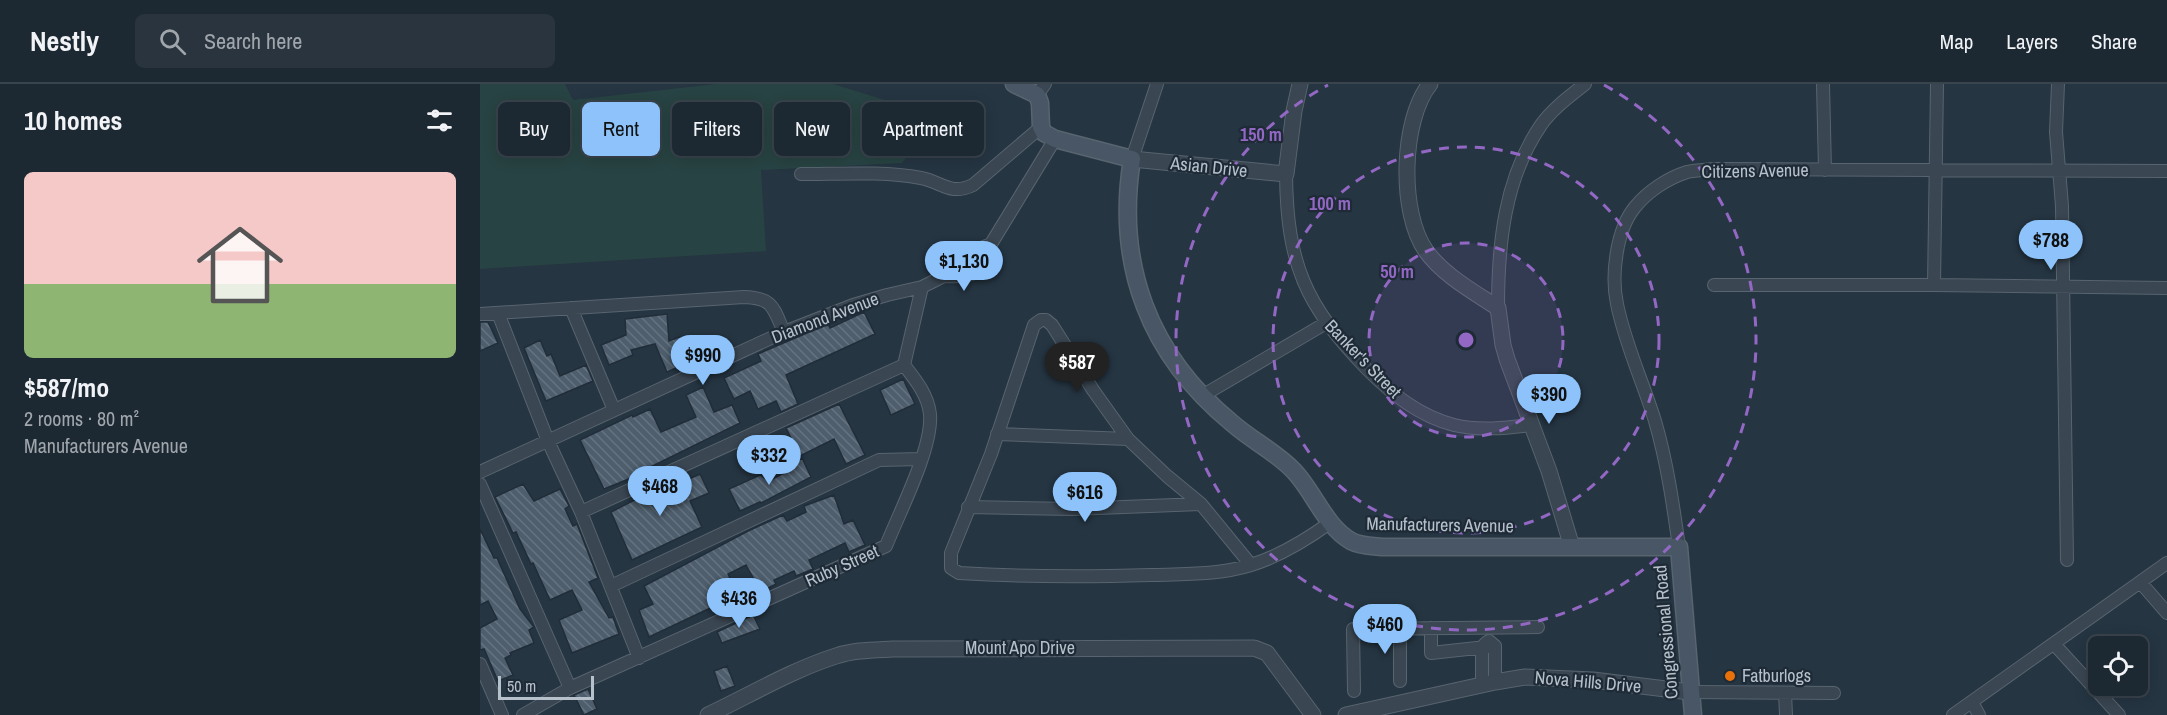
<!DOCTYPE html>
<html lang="en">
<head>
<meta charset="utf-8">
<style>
	:root { --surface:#1c2832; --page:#29343e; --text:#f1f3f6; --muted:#a0a6ac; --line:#3a444d; --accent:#8dc3fa }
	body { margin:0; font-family:"Archivo Narrow",sans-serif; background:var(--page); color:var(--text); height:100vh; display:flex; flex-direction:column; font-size:22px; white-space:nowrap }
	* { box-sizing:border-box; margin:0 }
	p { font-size:20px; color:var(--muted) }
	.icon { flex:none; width:33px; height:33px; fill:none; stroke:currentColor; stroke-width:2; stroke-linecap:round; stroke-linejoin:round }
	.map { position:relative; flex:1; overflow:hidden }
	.details { display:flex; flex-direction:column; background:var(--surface); width:480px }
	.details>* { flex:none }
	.top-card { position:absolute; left:18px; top:18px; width:570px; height:54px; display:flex; gap:12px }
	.tools { position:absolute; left:1608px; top:552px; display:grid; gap:12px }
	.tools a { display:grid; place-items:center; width:60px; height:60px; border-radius:9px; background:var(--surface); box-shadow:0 3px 15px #0003,0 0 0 2px var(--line); font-size:30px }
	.scale { position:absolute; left:18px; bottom:15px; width:96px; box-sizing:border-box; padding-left:6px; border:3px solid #b7c1cc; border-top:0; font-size:16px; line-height:21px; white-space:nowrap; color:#b7c1cc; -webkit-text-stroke:4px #1e2b37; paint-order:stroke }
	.price { position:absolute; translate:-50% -51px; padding:0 14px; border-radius:21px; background:var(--accent); color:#111; font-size:20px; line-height:39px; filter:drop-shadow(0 2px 3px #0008) }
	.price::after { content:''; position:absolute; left:50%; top:36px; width:18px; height:14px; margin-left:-9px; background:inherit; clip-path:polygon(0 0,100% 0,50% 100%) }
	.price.active { background:#222; color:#fff }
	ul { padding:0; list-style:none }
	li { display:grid; align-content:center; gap:12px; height:318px; padding:0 24px }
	li span { display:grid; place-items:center; height:186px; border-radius:9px; color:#555 }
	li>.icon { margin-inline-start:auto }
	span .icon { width:108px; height:108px; fill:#fffc; stroke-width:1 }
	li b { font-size:26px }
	h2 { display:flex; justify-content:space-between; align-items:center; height:72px; padding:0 24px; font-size:26px }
	.pill { padding:0 21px; border-radius:9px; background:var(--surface); box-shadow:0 3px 15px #0003,0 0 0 2px var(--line); font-size:21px; line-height:54px }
	.pill.active { background:var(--accent); color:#111 }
	header { display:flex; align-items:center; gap:36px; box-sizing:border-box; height:84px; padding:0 30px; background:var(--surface); border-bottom:2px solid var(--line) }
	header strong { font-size:28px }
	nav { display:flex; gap:33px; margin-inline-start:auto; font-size:21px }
	.search { width:420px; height:54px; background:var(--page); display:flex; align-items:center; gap:15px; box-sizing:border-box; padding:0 21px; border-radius:9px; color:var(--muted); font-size:22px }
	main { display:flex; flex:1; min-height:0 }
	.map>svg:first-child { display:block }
</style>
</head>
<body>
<header>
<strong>Nestly</strong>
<div class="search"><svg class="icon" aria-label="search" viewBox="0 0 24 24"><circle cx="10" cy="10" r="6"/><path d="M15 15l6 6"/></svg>Search here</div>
<nav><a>Map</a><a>Layers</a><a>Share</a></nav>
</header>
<main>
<section class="details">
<h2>10 homes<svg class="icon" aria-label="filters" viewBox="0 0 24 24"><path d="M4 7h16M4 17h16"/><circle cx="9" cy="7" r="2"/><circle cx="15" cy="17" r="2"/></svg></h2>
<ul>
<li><span style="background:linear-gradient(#f6c9c9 60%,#8fb573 0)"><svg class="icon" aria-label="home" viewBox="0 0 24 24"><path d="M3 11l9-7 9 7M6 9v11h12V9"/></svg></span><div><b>$587/mo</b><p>2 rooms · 80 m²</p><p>Manufacturers Avenue</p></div></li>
</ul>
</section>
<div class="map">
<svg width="1687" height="631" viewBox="0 0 1687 631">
	<defs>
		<pattern id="building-back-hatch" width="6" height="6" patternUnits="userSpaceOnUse" patternTransform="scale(1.5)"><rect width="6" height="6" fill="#4e5e6d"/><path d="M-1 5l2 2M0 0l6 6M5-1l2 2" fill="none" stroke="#657381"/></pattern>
	</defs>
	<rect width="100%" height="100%" fill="#253542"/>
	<path fill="#284343" d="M0,0h85l8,16 143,-16h117l107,33 -38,46 -141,7 5,81 -286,18z"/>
	<path fill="url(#building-back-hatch)" stroke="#212d39" stroke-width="1.5" d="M384,228l11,22 -89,41 12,29 -17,8 -5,-11 -18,8 -8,-18 -16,8 -10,-21 37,-17 -3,-7 70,-30 2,4z
		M187,230l2,27 10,-4 11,25 -23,10 -12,-28 -24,6 2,5 -24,10 -8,-20 25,-10 -1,-16z
		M0,238h8l10,21 -18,8z
		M60,256l7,16 4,-2 9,22 26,-11 7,16 -47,20 -22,-53z
		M423,295l12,25 -24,11 -11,-25z
		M223,303l11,25 18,-7 8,18 -100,49 1,2 -37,15 -24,-49 52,-25 1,2 17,-8 11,23 35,-15 -10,-22z
		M359,320l26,51 -19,9 -12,-25 -34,17 -14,-28z
		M322,374l9,19 -50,26 -1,-1 -20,9 -11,-22 31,-14 9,6 19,-10 -3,-6z
		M220,390l9,19 -19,8 12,26 -70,33 -21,-48 45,-23 2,4z
		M43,400l11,17 26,-12 9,17 -4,3 8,17 4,-2 21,54 -9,4 20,36 4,-1 6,17 -47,19 -13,-33 23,-10 -10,-20 -22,10 -17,-37 -2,1 -15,-32 -3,1 -18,-36z
		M354,411l10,29 9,-4 12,25 -16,7 -4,-9 -36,17 4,9 -17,7 -2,-5 -20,9 2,4 -15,8 -15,-27 -18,9 13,28 -12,6 -2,-4 -4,2 -2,-3 -72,34 -10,-27 14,-6 -9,-18 104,-55 35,-16 4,6 19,-9 -2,-6z
		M0,445l14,29h3l23,51 14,18 -5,3 5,13 -24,10 1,2 -6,3 8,17 -15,6 -14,-32 -4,1v-22l17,-9 -9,-18 -8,4z
		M273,531l7,14 -38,14 -5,-11z
		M247,582l8,20 -14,5 -7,-20z
		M108,605l9,20 -13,6 -10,-20z"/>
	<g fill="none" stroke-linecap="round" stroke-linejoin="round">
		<g stroke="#58646f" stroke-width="14">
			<path id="minor" d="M1343,0l2,86
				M1578,0l-2,48 6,74 5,354
				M557,11l8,-11
				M652,75l25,-75
				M321,90c39,0 81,-3 120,4 21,4 29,18 52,7l68,-58
				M806,90c1,90 19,131 81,195 25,25 52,47 87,56 25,6 52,3 77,0
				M464,192c29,2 42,-2 47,-32l64,-105
				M1234,201h220l233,3
				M1454,201l3,-201
				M91,224l43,102
				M1018,224c0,-63 6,-129 43,-183 11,-16 29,-29 44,-41
				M18,229l50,128 33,71 58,146
				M0,230l264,-17c30,1 29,11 40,35
				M722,312l124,-73
				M517,350l131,5
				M0,388l304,-140 69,-27 34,-10 35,-8 22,-11 10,-14 13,-8 24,-10
				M0,400l90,204
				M488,423l104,2 129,-5
				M101,428l323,-147 18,-78
				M1199,463c-6,-43 -12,-85 -24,-126 -12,-39 -30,-77 -38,-117 -6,-28 -1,-74 18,-97 13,-16 33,-29 52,-35 9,-2 19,-2 28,-3l452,2
				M771,481l-50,-61 -34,-28 -39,-37 -35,-49 -41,-65 -6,-5h-5l-7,5 -43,129 -40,99v15l8,5c64,4 128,4 192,2 33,-1 68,0 100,-10 29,-9 55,-25 80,-43
				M1661,499l26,30
				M131,502l268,-126 42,-1
				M951,544v25l64,-7
				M920,545v52
				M1009,557l6,5v36
				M1574,560l65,71
				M0,580l22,51
				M1002,600v-37l5,-5
				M874,607l-1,-62 185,-2
				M1210,608l144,1
				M1305,609l1,22
				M1492,618l7,13
				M43,631l47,-27 316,-142c13,-33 47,-98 44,-132 -2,-19 -15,-35 -26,-49
				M1473,631l214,-152"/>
		</g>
		<g stroke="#58646f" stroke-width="17">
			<path id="tertiary" d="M950,0c-29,36 -31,129 -4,167 17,24 48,41 72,57l5,37 4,14 42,112 23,76
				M652,75l154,15 8,-63 6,-27
				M228,631c42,-20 84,-45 128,-59 18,-6 37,-6 56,-7l362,-1 13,5 46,62
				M866,631l149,-33 30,-5 68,3 97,12"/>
		</g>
		<g stroke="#58646f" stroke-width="19">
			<path id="secondary" d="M534,0l23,11 3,8 1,24 3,6 11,6 77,20c-17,106 17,196 100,264 19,17 44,29 62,48 20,21 31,55 57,70 9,5 21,5 31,6h297l14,168"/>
		</g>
		<use href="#minor" stroke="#3a4652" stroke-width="12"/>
		<use href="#tertiary" stroke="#3a4652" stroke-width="15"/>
		<use href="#secondary" stroke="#485665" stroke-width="16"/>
	</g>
	<circle cx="986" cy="256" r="97" fill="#9368c4" fill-opacity=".12"/>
	<g fill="none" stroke="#9368c4" stroke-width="3" stroke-dasharray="10 8">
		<circle cx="986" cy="256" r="97"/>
		<circle cx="986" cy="256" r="193"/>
		<path d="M1124 1A290 290 0 1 1 848 1"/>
	</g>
	<circle fill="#e8710a" stroke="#1e2b37" stroke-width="2" cx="1250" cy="592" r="6"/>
	<g text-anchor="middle" stroke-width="4.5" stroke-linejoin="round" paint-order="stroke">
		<g font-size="18" fill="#b7c1cc" stroke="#1e2b37">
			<text transform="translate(729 83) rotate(6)" y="6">Asian Drive</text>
			<text transform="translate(1275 87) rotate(-1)" y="6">Citizens Avenue</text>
			<text transform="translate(345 234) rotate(-21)" y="6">Diamond Avenue</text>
			<text transform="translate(883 275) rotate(46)" y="6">Banker's Street</text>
			<text transform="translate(960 441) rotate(1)" y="6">Manufacturers Avenue</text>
			<text transform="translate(362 482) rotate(-24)" y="6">Ruby Street</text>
			<text transform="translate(1186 548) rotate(-95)" y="6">Congressional Road</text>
			<text x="540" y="570">Mount Apo Drive</text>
			<text transform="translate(1108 598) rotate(5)" y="6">Nova Hills Drive</text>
		</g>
		<g font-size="18" fill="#b7c1cc" stroke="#1e2b37" text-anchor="start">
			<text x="1262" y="598">Fatburlogs</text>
		</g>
	</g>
	<circle cx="986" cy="256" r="9" fill="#9368c4" stroke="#1e2b37" stroke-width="3"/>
	<g font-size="18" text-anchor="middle" font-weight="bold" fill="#9368c4" stroke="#1e2b37" stroke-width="4.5" stroke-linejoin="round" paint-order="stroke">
		<text x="781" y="57">150 m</text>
		<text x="850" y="126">100 m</text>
		<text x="917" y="194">50 m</text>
	</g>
</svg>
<div class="tools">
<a><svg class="icon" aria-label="locate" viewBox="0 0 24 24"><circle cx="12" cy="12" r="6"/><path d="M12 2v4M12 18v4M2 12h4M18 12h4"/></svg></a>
</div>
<div class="scale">50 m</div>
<b class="price" style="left:1571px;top:187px">$788</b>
<b class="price" style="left:484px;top:208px">$1,130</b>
<b class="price" style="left:223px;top:302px">$990</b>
<b class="price active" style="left:597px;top:309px">$587</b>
<b class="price" style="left:1069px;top:341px">$390</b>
<b class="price" style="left:289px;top:402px">$332</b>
<b class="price" style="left:180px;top:433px">$468</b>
<b class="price" style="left:605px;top:439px">$616</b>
<b class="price" style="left:259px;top:545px">$436</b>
<b class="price" style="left:905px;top:571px">$460</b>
<div class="top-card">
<a class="pill">Buy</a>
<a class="pill active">Rent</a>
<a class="pill">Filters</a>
<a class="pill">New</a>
<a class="pill">Apartment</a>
</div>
</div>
</main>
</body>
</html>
